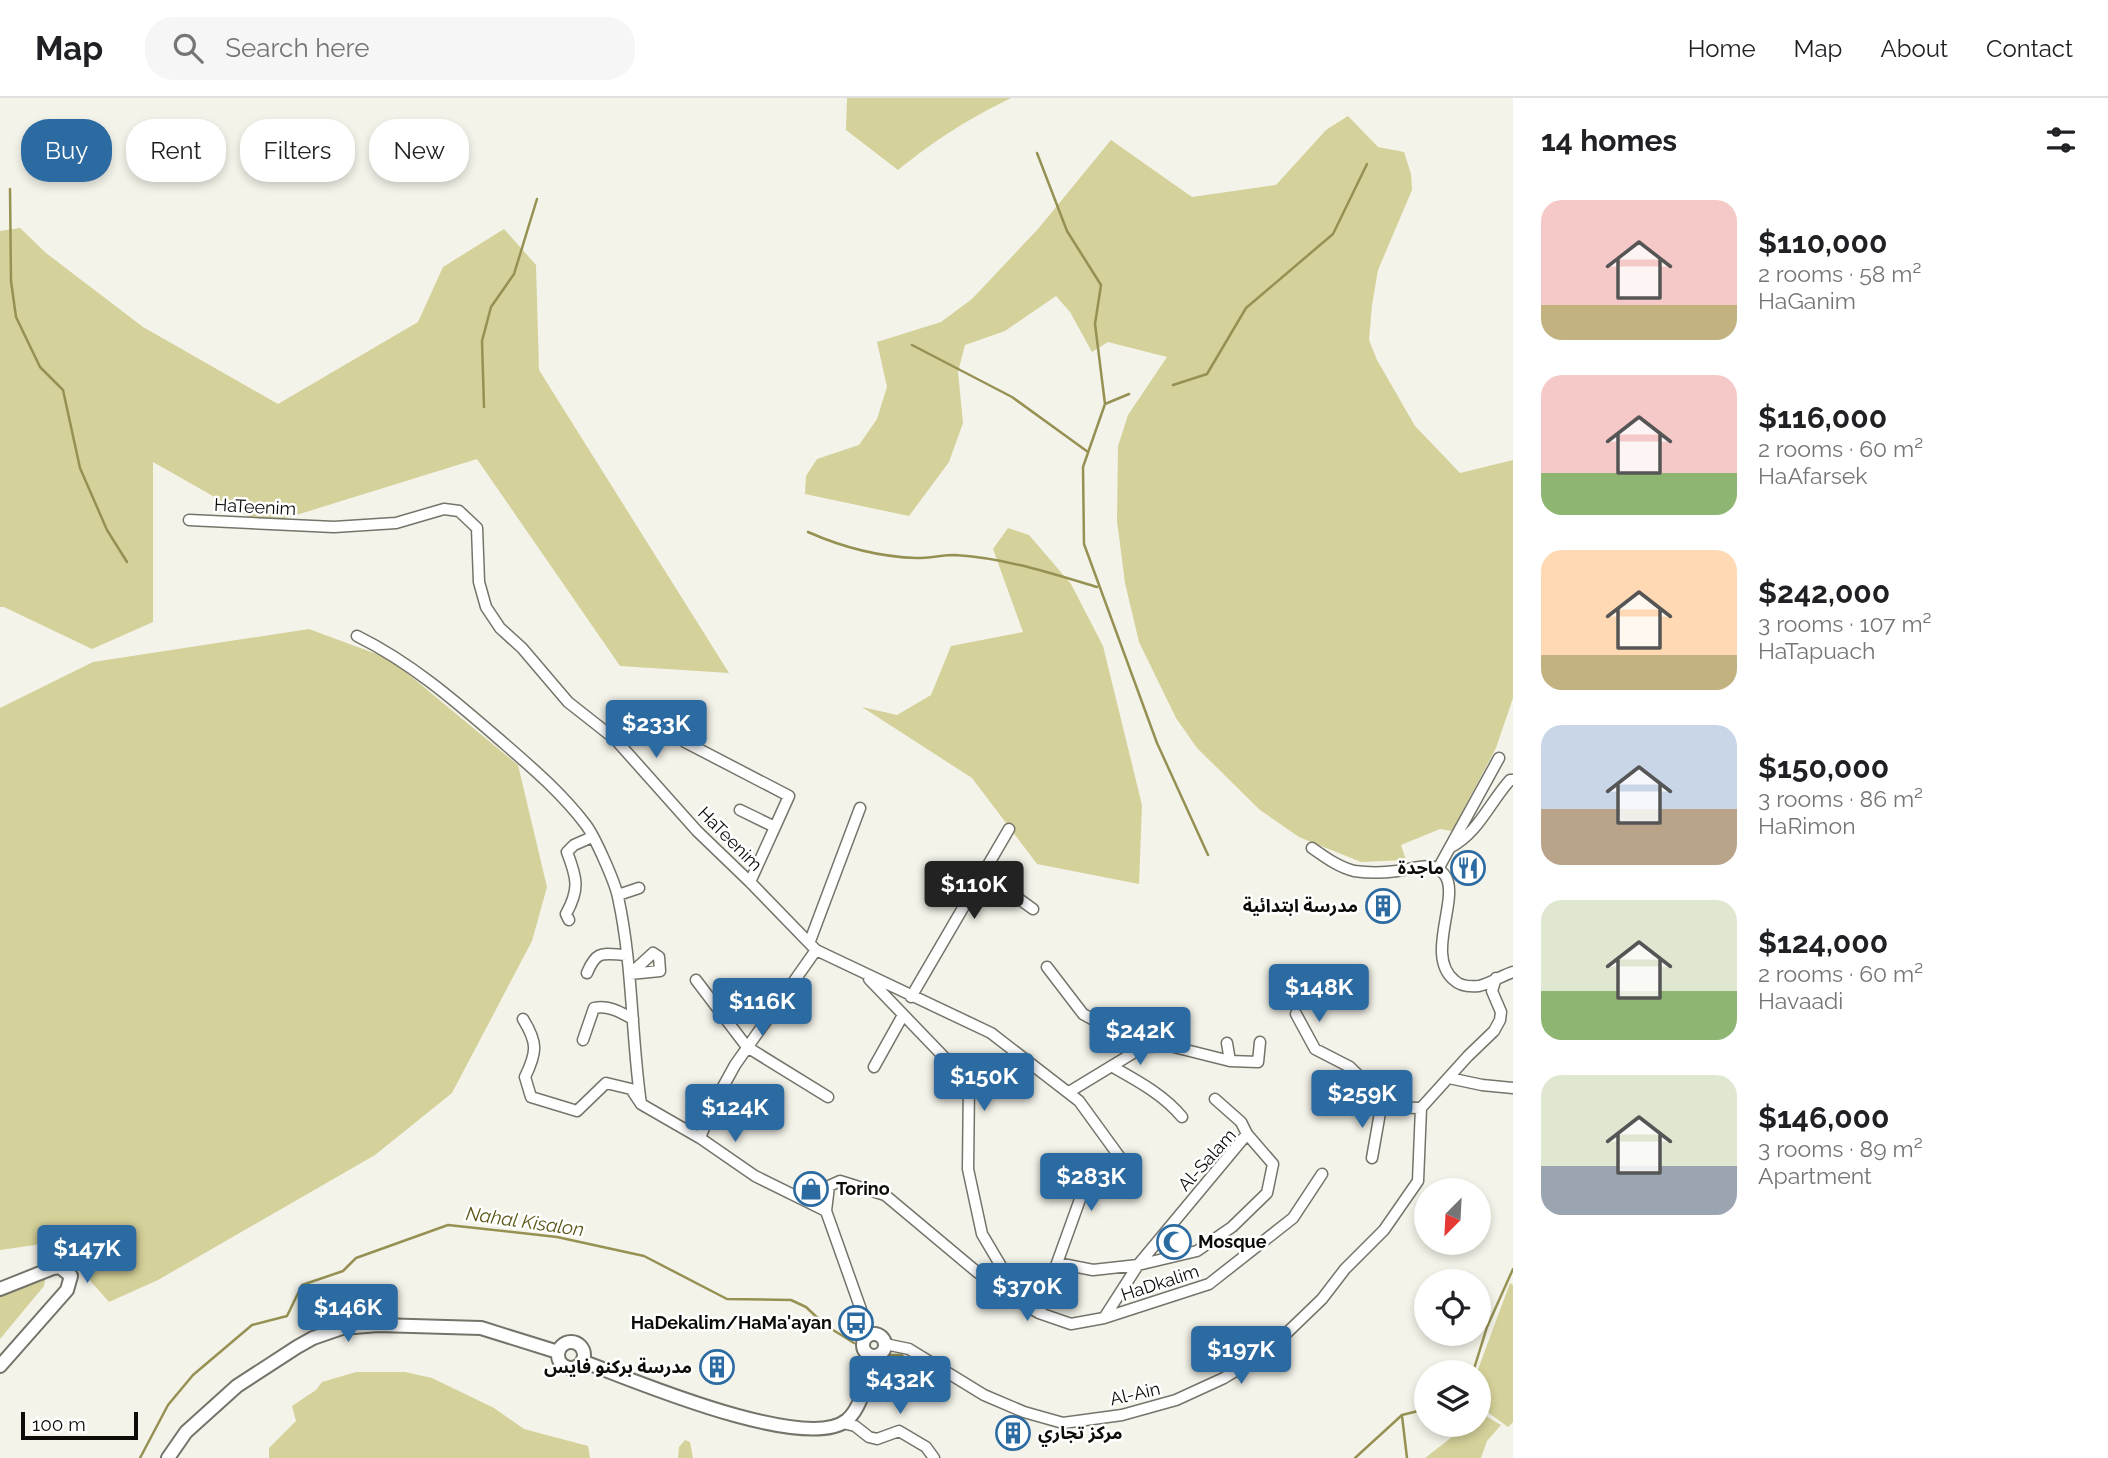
<!DOCTYPE html>
<html lang="en">
<head>
<meta charset="utf-8">
<style>
	:root { --surface:#fff; --page:#f6f6f6; --text:#202124; --muted:#757577; --line:#e0e0e0; --accent:#2c6ba2 }
	body { margin:0; font-family:Raleway,"Noto Sans Arabic",sans-serif; background:var(--page); color:var(--text); height:100vh; display:flex; flex-direction:column; font-size:26px; white-space:nowrap }
	* { box-sizing:border-box; margin:0 }
	p { font-size:23px; color:var(--muted) }
	.icon { flex:none; width:38px; height:38px; fill:none; stroke:currentColor; stroke-width:2; stroke-linecap:round; stroke-linejoin:round }
	.map { position:relative; flex:1; overflow:hidden }
	.drawer { display:flex; flex-direction:column; background:var(--surface); width:595px }
	.drawer>* { flex:none }
	.top-card { position:absolute; left:21px; top:21px; width:665px; height:63px; display:flex; gap:14px }
	.needle { width:46px; rotate:204deg }
	.buttons { position:absolute; left:1414px; top:1080px; display:grid; gap:14px }
	.buttons a { display:grid; place-items:center; width:77px; height:77px; border-radius:50%; background:var(--surface); box-shadow:0 4px 10px #0003; font-size:35px }
	.scale { position:absolute; left:21px; bottom:18px; width:117px; box-sizing:border-box; padding-left:7px; border:4px solid #0d0c09; border-top:0; font-size:19px; line-height:24px; white-space:nowrap; color:#0d0c09; -webkit-text-stroke:5px #fff; paint-order:stroke }
	.price { position:absolute; translate:-50% -60px; padding:0 16px; border-radius:7px; background:var(--accent); color:#fff; font-size:23px; line-height:46px; filter:drop-shadow(0 2px 4px #0008) }
	.price::after { content:''; position:absolute; left:50%; top:42px; width:21px; height:16px; margin-left:-10px; background:inherit; clip-path:polygon(0 0,100% 0,50% 100%) }
	.price.selected { background:#222; color:#fff }
	ul { padding:0; list-style:none }
	li { display:flex; align-items:center; gap:21px; height:175px; padding:0 28px }
	li span { display:grid; place-items:center; flex:none; width:196px; height:140px; border-radius:21px; color:#555 }
	li>.icon { margin-inline-start:auto }
	span .icon { width:84px; height:84px; fill:#fffc; stroke-width:1 }
	li b { font-size:30px }
	h2 { display:flex; justify-content:space-between; align-items:center; height:84px; padding:0 28px; font-size:30px }
	.chip { padding:0 24px; border-radius:28px; background:var(--surface); box-shadow:0 4px 10px #0003; font-size:24px; line-height:63px }
	.chip.selected { background:var(--accent); color:#fff }
	header { display:flex; align-items:center; gap:42px; box-sizing:border-box; height:98px; padding:0 35px; background:var(--surface); border-bottom:2px solid var(--line) }
	header strong { font-size:33px }
	nav { display:flex; gap:38px; margin-inline-start:auto; font-size:24px }
	.search { width:490px; height:63px; background:var(--page); display:flex; align-items:center; gap:18px; box-sizing:border-box; padding:0 24px; border-radius:28px; color:var(--muted); font-size:26px }
	main { display:flex; flex:1; min-height:0 }
	.map>svg:first-child { display:block }
</style>
</head>
<body>
<header>
<strong>Map</strong>
<div class="search"><svg class="icon" aria-label="search" viewBox="0 0 24 24"><circle cx="10" cy="10" r="6"/><path d="M15 15l6 6"/></svg>Search here</div>
<nav><a>Home</a><a>Map</a><a>About</a><a>Contact</a></nav>
</header>
<main>
<div class="map">
<svg width="1513" height="1360" viewBox="0 0 1513 1360">
	<rect width="100%" height="100%" fill="#f4f3e9"/>
	<path fill="#d4d19a" d="M847,0h164c-43,21 -76,42 -113,72l-52,-40z
		M1348,18l30,31 26,5 7,22 1,16 -34,80 -6,35 -3,35 8,20 38,66 45,47 53,-13v238l-17,50 -44,83 -12,-2 -39,16 5,15 -45,2 -62,-25 -39,-27 -63,-62 -21,-30 -37,-76 -14,-59 -8,-62 1,-75 10,-31 39,-58 -59,-15 -16,10 -22,-40 -14,-16 -51,35 -40,14 -7,27 5,51 -14,39 -40,54 -104,-22 1,-18 11,-17 42,-14 18,-26 10,-32 -10,-45 64,-20 31,-23 66,-70 73,-89 81,57 84,-12 50,-55z
		M20,130l26,25 97,74 135,77 140,-82 25,-55 61,-38 32,36 3,105 190,303 -109,-7 -143,-207 -213,66 -111,-63v160l-61,27 -88,-42h-4v-376z
		M1008,430l21,7 42,49 32,62 39,159 -3,79 -102,-20 -65,-86 -110,-71 35,8 34,-20 20,-49 72,-14 -30,-83z
		M309,531l81,30 128,106 29,122 -15,54 -80,152 -77,62 -217,125 -49,22 -53,-60 -56,8v-542l93,-46z
		M46,1178l-2,10 -44,53v-48z
		M1510,1185l3,2v137l-5,5 -29,-21v-34h-2z
		M356,1274h49l27,6 62,30 30,21 64,17 2,12h-321v-10l27,-27 -4,-15 24,-16 6,-8z
		M1479,1314l22,13 -14,16 -6,17h-56l27,-21 3,-12 24,-1z
		M685,1342l5,2 3,16h-15l1,-11z"/>
	<g fill="none" stroke-linecap="round" stroke-linejoin="round">
		<path stroke="#969153" stroke-width="2.5" d="M1037,55l30,78 34,54 -6,39 10,80
			M10,91l1,92 5,36 24,50 23,23 17,78 27,62 20,32
			M912,247l100,52 76,55
			M1173,287l34,-11 39,-66 87,-74 34,-70
			M1129,296l-24,10 -22,63 1,77 73,199 51,112
			M484,309l-2,-66 9,-34 23,-33 23,-75
			M808,434c34,15 72,25 109,26 13,0 26,-3 38,-3 50,3 95,18 142,32
			M882,1257h19l47,32
			M1473,1274l14,-45 26,-58
			M1402,1318l5,42
			M140,1360l28,-53 25,-30 59,-50 35,-9 15,-31 41,-14 13,-13 92,-33 109,12 87,19 83,43 64,1 15,7 19,18 29,18
			M1355,1360l47,-43 24,-6"/>
		<g stroke="#74746b" stroke-width="13">
			<path id="minor" d="M189,422l145,7 62,-4 48,-14 15,2 18,17 2,54 7,25 14,21 22,20 46,54 47,37 82,92 53,51 66,68 175,83 88,68 53,73 -49,17 -44,122
				M357,538c53,26 97,64 142,103 31,27 62,53 87,86 9,12 29,57 32,72 15,68 13,139 23,207
				M685,644l104,54 -14,31
				M740,712l35,17 -25,55
				M1451,749c27,-14 39,-45 59,-67h3
				M1312,750c13,9 26,19 42,23 14,2 29,2 43,0 11,-1 26,-7 37,-4 4,1 10,6 12,10 13,23 -21,79 8,103 6,6 15,7 25,6 12,-3 22,-10 34,-14
				M1438,771l61,-111
				M984,776l49,35
				M618,797l21,-7
				M569,822l-3,-6c14,-25 11,-36 1,-62l7,-7 18,-8
				M810,843l50,-133
				M653,855l6,4 1,14 -30,3z
				M1047,869l36,47 60,33
				M587,875c10,-24 16,-19 40,-18
				M869,881l100,104 -1,86 14,65 29,49 9,18
				M696,882l51,67 81,50
				M911,899l98,-168
				M1296,916l19,35 35,18 17,17 14,23 40,1
				M523,921c15,24 14,33 2,58l6,20 46,14 29,-28 25,6 10,15 59,34 55,38 71,35
				M583,942l11,-32c15,-3 26,4 39,11
				M1230,963l28,1 2,-20
				M874,969l29,-52
				M1113,969c25,14 51,28 69,50
				M1449,980l33,7 31,3
				M1069,994l74,-45 27,-1 60,15 -3,-18
				M1215,1001l26,23 6,12
				M700,1040l13,-33 22,-40 81,-115
				M1372,1060l9,-51
				M1057,1165l36,7 45,-5 59,-14 35,-24 35,-34 6,-29 -26,-30 -109,131 -34,53
				M870,1237l-44,-124 3,-25 11,-5 45,14 92,77 43,30 19,11 32,11 33,-6 105,-34 84,-66 29,-44
				M885,1246l24,5 75,46 40,17 39,11 59,-8 54,-15 48,-22 44,-27 54,-52 23,-30 39,-39 34,-49 3,-73 47,-52 26,-25 6,-11 1,-8 -9,-21 4,-13
				M843,1325l12,3 14,11 8,2 22,-8 27,16 8,11"/>
		</g>
		<g stroke="#74746b" stroke-width="16">
			<path id="major" d="M0,1191l53,-21 7,-1 11,9 -4,14 -67,76
				M863 1247a11 11 0 1 1 22 0a11 11 0 1 1-22 0Z
				M558 1257a13 13 0 1 1 26 0a13 13 0 1 1-26 0Z
				M582,1263c48,18 224,93 265,59 16,-14 20,-44 27,-64
				M168,1360l18,-26 51,-46 60,-39 16,-9 29,-10 36,-3 103,3 77,24"/>
		</g>
		<use href="#minor" stroke="#fff" stroke-width="10"/>
		<use href="#major" stroke="#fff" stroke-width="12"/>
	</g>
	<defs>
		<g id="restaurant-ring" transform="scale(1.75)"><circle r="9.5" fill="#fff" stroke="#2c6ba2" stroke-width="1.5"/><path d="M-5-6h1v4h1v-4h1v4h1v-4h1v5L-1.5 .5V6h-2V.5L-5-1ZM5-6V6H3V1.5H1.5Q1.5-4 5-6Z" fill="#2c6ba2"/></g>
		<g id="building-ring" transform="scale(1.75)"><circle r="9.5" fill="#fff" stroke="#2c6ba2" stroke-width="1.5"/><path d="M-4-6H4V6H1V3H-1V6H-4ZM-2.5-4.3h1.7v1.8h-1.7ZM.8-4.3h1.7v1.8H.8ZM-2.5-1h1.7V.8h-1.7ZM.8-1h1.7V.8H.8Z" fill="#2c6ba2"/></g>
		<g id="shop-ring" transform="scale(1.75)"><circle r="9.5" fill="#fff" stroke="#2c6ba2" stroke-width="1.5"/><path d="M-5-2.5h2.3a2.7 3.5 0 0 1 5.4 0H5L5.5 6h-11ZM-1.5-2.5h3a1.5 2.3 0 0 0-3 0Z" fill="#2c6ba2"/></g>
		<g id="mosque-ring" transform="scale(1.75)"><circle r="9.5" fill="#fff" stroke="#2c6ba2" stroke-width="1.5"/><path d="M3.5-4.9A6 6 0 1 0 3.5 4.9A5 5 0 1 1 3.5-4.9Z" fill="#2c6ba2"/></g>
		<g id="bus-ring" transform="scale(1.75)"><circle r="9.5" fill="#fff" stroke="#2c6ba2" stroke-width="1.5"/><path d="M-5-6H5V4H4V6H2V4H-2V6H-4V4H-5ZM-3.5-4V0h7V-4ZM-3.5 1.2v1.5H-2V1.2ZM2 1.2v1.5H3.5V1.2Z" fill="#2c6ba2"/></g>
	</defs>
	<g fill-rule="evenodd">
		<use href="#restaurant-ring" x="1468" y="770"/>
		<use href="#building-ring" x="1383" y="808"/>
		<use href="#shop-ring" x="811" y="1091"/>
		<use href="#mosque-ring" x="1174" y="1144"/>
		<use href="#bus-ring" x="856" y="1225"/>
		<use href="#building-ring" x="717" y="1269"/>
		<use href="#building-ring" x="1013" y="1335"/>
	</g>
	<g text-anchor="middle" stroke-width="5" stroke-linejoin="round" paint-order="stroke">
		<g font-size="18" fill="#0d0c09" stroke="#fff">
			<text transform="translate(255 409) rotate(3)" y="6">HaTeenim</text>
			<text transform="translate(730 741) rotate(45)" y="6">HaTeenim</text>
			<text transform="translate(1207 1062) rotate(-48)" y="6">Al-Salam</text>
			<text transform="translate(1160 1185) rotate(-18)" y="6">HaDkalim</text>
			<text transform="translate(1135 1296) rotate(-13)" y="6">Al-Ain</text>
		</g>
		<g font-size="18" font-weight="bold" fill="#0d0c09" stroke="#fff" text-anchor="end">
			<text x="1444" y="776">ماجدة</text>
			<text x="1358" y="814">مدرسة ابتدائية</text>
			<text x="836" y="1097" text-anchor="start">Torino</text>
			<text x="1198" y="1150" text-anchor="start">Mosque</text>
			<text x="832" y="1231">HaDekalim/HaMa'ayan</text>
			<text x="692" y="1275">مدرسة بركنو فايس</text>
			<text x="1038" y="1341" text-anchor="start">مركز تجاري</text>
		</g>
		<g font-size="19" font-style="italic" fill="#5b5615" stroke="#fff">
			<text transform="translate(525 1123) rotate(8)" y="7">Nahal Kisalon</text>
		</g>
	</g>
</svg>
<div class="buttons">
<a><svg class="needle" viewBox="-14 -14 28 28"><path d="M0-13l5 13h-10z" fill="#e53935"/><path d="M0 13l5-13h-10z" fill="#757577"/></svg></a>
<a><svg class="icon" aria-label="locate" viewBox="0 0 24 24"><circle cx="12" cy="12" r="6"/><path d="M12 2v4M12 18v4M2 12h4M18 12h4"/></svg></a>
<a><svg class="icon" aria-label="layers" viewBox="0 0 24 24"><path d="M12 4l9 5-9 5-9-5zM3 14l9 5 9-5"/></svg></a>
</div>
<div class="scale">100 m</div>
<b class="price" style="left:656px;top:662px">$233K</b>
<b class="price selected" style="left:974px;top:823px">$110K</b>
<b class="price" style="left:1319px;top:926px">$148K</b>
<b class="price" style="left:762px;top:940px">$116K</b>
<b class="price" style="left:1140px;top:969px">$242K</b>
<b class="price" style="left:984px;top:1015px">$150K</b>
<b class="price" style="left:1362px;top:1032px">$259K</b>
<b class="price" style="left:735px;top:1046px">$124K</b>
<b class="price" style="left:1091px;top:1115px">$283K</b>
<b class="price" style="left:87px;top:1187px">$147K</b>
<b class="price" style="left:1027px;top:1225px">$370K</b>
<b class="price" style="left:348px;top:1246px">$146K</b>
<b class="price" style="left:1241px;top:1288px">$197K</b>
<b class="price" style="left:900px;top:1318px">$432K</b>
<div class="top-card">
<a class="chip selected">Buy</a>
<a class="chip">Rent</a>
<a class="chip">Filters</a>
<a class="chip">New</a>
</div>
</div>
<section class="drawer">
<h2>14 homes<svg class="icon" aria-label="filters" viewBox="0 0 24 24"><path d="M4 7h16M4 17h16"/><circle cx="9" cy="7" r="2"/><circle cx="15" cy="17" r="2"/></svg></h2>
<ul>
<li><span style="background:linear-gradient(#f6c9c9 75%,#c2b280 0)"><svg class="icon" aria-label="home" viewBox="0 0 24 24"><path d="M3 11l9-7 9 7M6 9v11h12V9"/></svg></span><div><b>$110,000</b><p>2 rooms · 58 m²</p><p>HaGanim</p></div></li>
<li><span style="background:linear-gradient(#f6c9c9 70%,#8fb573 0)"><svg class="icon" aria-label="home" viewBox="0 0 24 24"><path d="M3 11l9-7 9 7M6 9v11h12V9"/></svg></span><div><b>$116,000</b><p>2 rooms · 60 m²</p><p>HaAfarsek</p></div></li>
<li><span style="background:linear-gradient(#ffd9b3 75%,#c2b280 0)"><svg class="icon" aria-label="home" viewBox="0 0 24 24"><path d="M3 11l9-7 9 7M6 9v11h12V9"/></svg></span><div><b>$242,000</b><p>3 rooms · 107 m²</p><p>HaTapuach</p></div></li>
<li><span style="background:linear-gradient(#c9d6e8 60%,#b9a48a 0)"><svg class="icon" aria-label="home" viewBox="0 0 24 24"><path d="M3 11l9-7 9 7M6 9v11h12V9"/></svg></span><div><b>$150,000</b><p>3 rooms · 86 m²</p><p>HaRimon</p></div></li>
<li><span style="background:linear-gradient(#dfe7d0 65%,#8fb573 0)"><svg class="icon" aria-label="home" viewBox="0 0 24 24"><path d="M3 11l9-7 9 7M6 9v11h12V9"/></svg></span><div><b>$124,000</b><p>2 rooms · 60 m²</p><p>Havaadi</p></div></li>
<li><span style="background:linear-gradient(#dfe7d0 65%,#9aa5b1 0)"><svg class="icon" aria-label="home" viewBox="0 0 24 24"><path d="M3 11l9-7 9 7M6 9v11h12V9"/></svg></span><div><b>$146,000</b><p>3 rooms · 89 m²</p><p>Apartment</p></div></li>
</ul>
</section>
</main>
</body>
</html>
